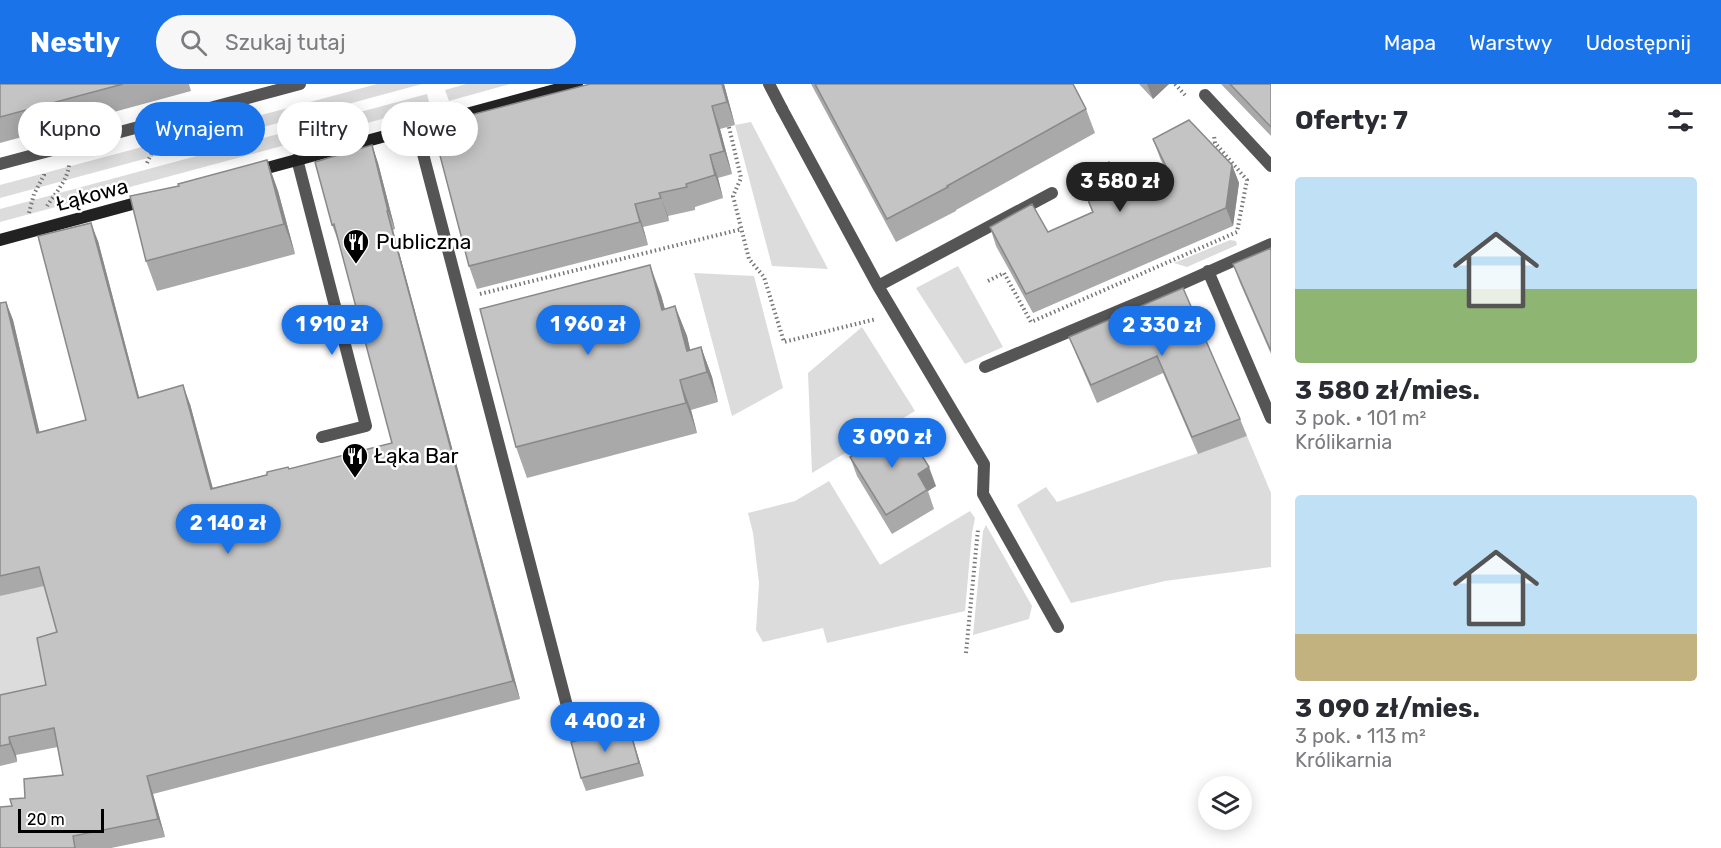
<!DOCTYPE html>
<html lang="pl">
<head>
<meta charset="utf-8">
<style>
	:root { --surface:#fff; --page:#f7f7f7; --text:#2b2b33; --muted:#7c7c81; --accent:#1a73e8 }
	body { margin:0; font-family:Rubik,sans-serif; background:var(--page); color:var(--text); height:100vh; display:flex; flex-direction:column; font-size:22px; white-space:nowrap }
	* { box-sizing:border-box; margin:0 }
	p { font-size:20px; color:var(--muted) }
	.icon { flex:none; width:33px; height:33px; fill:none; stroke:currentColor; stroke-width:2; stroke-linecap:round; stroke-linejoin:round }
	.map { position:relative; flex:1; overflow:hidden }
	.panel { display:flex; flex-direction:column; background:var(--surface); width:450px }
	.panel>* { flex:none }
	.hud { position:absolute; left:18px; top:18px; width:570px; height:54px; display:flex; gap:12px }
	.controls { position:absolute; left:1198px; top:692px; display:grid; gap:12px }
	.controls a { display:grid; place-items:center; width:54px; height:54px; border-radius:50%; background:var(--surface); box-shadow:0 3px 15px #0003; font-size:30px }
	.scale { position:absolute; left:18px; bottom:15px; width:86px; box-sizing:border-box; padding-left:6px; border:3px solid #000; border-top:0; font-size:16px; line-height:21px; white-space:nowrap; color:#000; -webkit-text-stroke:4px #fff; paint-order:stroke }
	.price { position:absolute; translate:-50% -51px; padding:0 14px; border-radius:21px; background:var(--accent); color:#fff; font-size:20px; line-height:39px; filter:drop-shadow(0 2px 3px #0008) }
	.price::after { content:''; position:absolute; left:50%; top:36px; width:18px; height:14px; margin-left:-9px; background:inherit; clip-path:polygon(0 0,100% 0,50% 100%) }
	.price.active { background:#222; color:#fff }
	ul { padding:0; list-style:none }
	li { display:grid; align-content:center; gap:12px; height:318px; padding:0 24px }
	li span { display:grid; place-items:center; height:186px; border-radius:6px; color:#555 }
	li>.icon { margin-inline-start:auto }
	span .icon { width:108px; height:108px; fill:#fffc; stroke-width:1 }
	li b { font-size:26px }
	h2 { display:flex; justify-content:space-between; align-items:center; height:72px; padding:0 24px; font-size:26px }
	.tag { padding:0 21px; border-radius:27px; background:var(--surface); box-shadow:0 3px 15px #0003; font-size:21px; line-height:54px }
	.tag.active { background:var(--accent); color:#fff }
	header { display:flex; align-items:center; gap:36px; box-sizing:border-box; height:84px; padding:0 30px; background:var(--accent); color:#fff }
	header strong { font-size:28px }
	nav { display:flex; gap:33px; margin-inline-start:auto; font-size:21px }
	.search { width:420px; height:54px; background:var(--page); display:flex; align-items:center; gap:15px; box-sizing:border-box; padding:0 21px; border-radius:33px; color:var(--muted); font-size:22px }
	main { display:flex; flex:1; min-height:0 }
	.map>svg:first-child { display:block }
</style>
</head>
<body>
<header>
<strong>Nestly</strong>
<div class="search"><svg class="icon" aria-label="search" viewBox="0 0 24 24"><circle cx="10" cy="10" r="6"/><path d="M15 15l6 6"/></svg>Szukaj tutaj</div>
<nav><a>Mapa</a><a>Warstwy</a><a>Udostępnij</a></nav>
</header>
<main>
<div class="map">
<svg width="1271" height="764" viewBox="0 0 1271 764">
	<rect width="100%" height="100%" fill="#fff"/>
	<path fill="#dcdcdc" d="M377,0h45l-422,114v-13z
		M466,0h44l-61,17 -4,-11z
		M427,10l3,12 -430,116v-13z
		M751,38l77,147 -56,-3 -37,-141z
		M1230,156l6,1 1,4 -50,22 -13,-4z
		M958,182l45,81 -38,17 -49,-76z
		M694,189l60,3 29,112 -51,28z
		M862,243l53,84 -103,62 -4,-100z
		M1247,352l24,57v74l-106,14 -94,22 -54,-98 29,-18 11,15z
		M829,397l51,84 90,-54 5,7 -3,15 -7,78 -138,32 -4,-15 -60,14 -7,-12 3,-47 -6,-50 -5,-20 47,-12z
		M986,441l46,81 -3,13 -56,16 10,-104z
		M45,500l18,66 -13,53 -50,8v-115z"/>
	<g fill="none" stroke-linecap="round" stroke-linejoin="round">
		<path stroke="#777" stroke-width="4" stroke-dasharray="1.5 3" stroke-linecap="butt" d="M1175,0l10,11
			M729,43l12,51 -8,18 16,63 15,18 20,65 92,-23
			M147,79l10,-21
			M47,122c8,-12 21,-27 22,-41
			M29,129l5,-19 10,-19v-2
			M988,197l16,-8 27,49 206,-90 10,-52 -32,-37 -1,-7
			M480,210l262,-65
			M966,569l12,-124"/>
		<path stroke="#555" stroke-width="12" d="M782,25l96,177 106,178 -1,30 75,133
			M416,43l157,602
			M878,202l174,-93"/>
		<path stroke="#555" stroke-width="12" d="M769,0l13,25
			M1205,11l66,71
			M297,75l69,267 -44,11
			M0,80l300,-80
			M1208,187l63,147
			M985,283l176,-74 110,-49"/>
		<path stroke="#222" stroke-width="12" d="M256,87l321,-87
			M0,156l147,-40"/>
	</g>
	<path fill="#a9a9a9" d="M0,0h189l2,7 -191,52z
		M724,0l11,41 -15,4 12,45 -14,4 5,20 -28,9v3l-27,6 1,5 -26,6 5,18 -171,44 -8,-23z
		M811,0h262l13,25 9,24 -139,77v1l-60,31z
		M1139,0h30l-16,15z
		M1221,0h50v52z
		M1153,55l79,26 7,18 -6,43 -200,87 -37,-67 -6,-19 58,5 44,-20 -13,-34 47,20 44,-18 -10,-22z
		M372,61l6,18 17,66 -2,1 127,469 -367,95 12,43 -54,11h-111l12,-42 51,-31 -5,-28 -42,8 1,7 -17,4v-71l46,-10 11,-53 -13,-46 -44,10v-293l6,-1 7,18 26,112 47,-12 12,-179 41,156 51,7 22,84 180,-45 -53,-200 -7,-18z
		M267,76l11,31 17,63 -138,37 -11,-30 33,-75z
		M1271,164v106l-31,-71 -7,-19z
		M1183,204l57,131 7,17 -49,18 -35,-81 -66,30 -21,-49 -7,-17z
		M661,211l4,14 10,-3 12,30 3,14 11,-3 11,30 6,25 -27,8 6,23 -170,45 -11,-31z
		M850,373l86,29 -8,5 6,18 -42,25 -35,-58z
		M633,656l11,36 -58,15 -5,-13z"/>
	<path fill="#898989" d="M722,0h2l11,41 -8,-23z
		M1147,0h22l-16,15z
		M712,22l8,23 12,45 -8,-23z
		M372,61l6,18 17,66 -7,-18z
		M710,71l8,23 5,20 -8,-23z
		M267,76l11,31 17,63 -11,-30z
		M1232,81l7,18 -6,43 -7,-18z
		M659,109l9,23 1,5 -8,-23z
		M635,120l8,23 5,18 -8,-23z
		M387,127l6,19 127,469 -7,-18z
		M91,139l7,18 46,175 -6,-18z
		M650,181l11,30 12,45 -11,-30z
		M6,218l7,18 31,131 -7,-18z
		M675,222l12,30 9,39 -9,-24z
		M701,263l11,30 6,25 -11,-30z
		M680,296l11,30 6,23 -11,-30z
		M183,301l7,19 28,103 -7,-18z
		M929,383l7,19 -8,5 -10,-17z
		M629,643l4,13 11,36 -5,-13z
		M9,653l7,18 1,7 -7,-18z
		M147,692l6,18 12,43 -7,-18z"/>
	<path fill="#c4c4c4" stroke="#898989" stroke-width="1.5" d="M0,0h123l-123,33z
		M590,0h132l5,18 -15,4 12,45 -14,4 5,20 -29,9 1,3 -28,6 2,5 -26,6 5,18 -171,44 -37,-141z
		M815,0h258l13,25 -139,77 1,1 -61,32z
		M1230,0h41v43z
		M1189,36l43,45 -6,43 -200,86 -36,-67 42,-23 16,28 45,-20 -14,-34 30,-16 17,36 46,-19 -19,-40z
		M372,61l16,66h-1l126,470 -366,95 11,43 -85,17 2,12h-75v-41l12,-1 -2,-7 15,-1 -1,-19 39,-4 -9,-47 -45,9 1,7 -10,2v-51l46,-10 -9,-47 20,-6 -18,-65 -39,9v-273l6,-1 31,131 49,-13 -48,-184 53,-13 47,175 45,-13 28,104 56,-14v-3l21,-5 1,2 103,-26 -58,-219 -2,1 -17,-63z
		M267,76l17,64 -138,37 -16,-65 49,-10 -1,-2z
		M1271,164v103l-38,-87z
		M650,181l12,45 13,-4 12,45 14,-4 6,25 -27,8 6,23 -170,44 -36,-138z
		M1183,204l57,131 -48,18 -35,-81 -66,29 -22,-48z
		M903,341l26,42 -11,7 9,16 -41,25 -36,-58z
		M629,643l10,36 -58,15 -10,-36z"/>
	<defs>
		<g id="restaurant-pin" transform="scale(1.35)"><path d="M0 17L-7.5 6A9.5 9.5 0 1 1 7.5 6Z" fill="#000" stroke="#fff"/><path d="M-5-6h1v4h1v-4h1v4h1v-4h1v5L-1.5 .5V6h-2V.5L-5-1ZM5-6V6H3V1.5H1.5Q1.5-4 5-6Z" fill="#fff"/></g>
	</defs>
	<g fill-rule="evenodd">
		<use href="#restaurant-pin" x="356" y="158"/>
		<use href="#restaurant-pin" x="355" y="372"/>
	</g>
	<g text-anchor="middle" stroke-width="5" stroke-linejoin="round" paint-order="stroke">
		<g font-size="21" fill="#000" stroke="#fff">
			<text transform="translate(92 111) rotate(-15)" y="7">Łąkowa</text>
		</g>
		<g font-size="21" fill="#000" stroke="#fff" text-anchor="start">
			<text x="376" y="165">Publiczna</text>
			<text x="374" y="379">Łąka Bar</text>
		</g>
	</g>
</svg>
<div class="controls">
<a><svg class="icon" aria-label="layers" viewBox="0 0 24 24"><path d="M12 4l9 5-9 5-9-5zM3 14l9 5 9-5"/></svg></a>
</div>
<div class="scale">20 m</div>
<b class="price active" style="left:1120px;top:129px">3 580 zł</b>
<b class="price" style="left:332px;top:272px">1 910 zł</b>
<b class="price" style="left:588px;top:272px">1 960 zł</b>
<b class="price" style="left:1162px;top:273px">2 330 zł</b>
<b class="price" style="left:892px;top:385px">3 090 zł</b>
<b class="price" style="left:228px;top:471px">2 140 zł</b>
<b class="price" style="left:605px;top:669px">4 400 zł</b>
<div class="hud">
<a class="tag">Kupno</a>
<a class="tag active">Wynajem</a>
<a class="tag">Filtry</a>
<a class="tag">Nowe</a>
</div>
</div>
<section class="panel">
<h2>Oferty: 7<svg class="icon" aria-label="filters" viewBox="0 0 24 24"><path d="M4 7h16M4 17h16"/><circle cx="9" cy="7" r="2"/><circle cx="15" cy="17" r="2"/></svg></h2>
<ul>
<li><span style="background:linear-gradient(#bfe0f5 60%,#8fb573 0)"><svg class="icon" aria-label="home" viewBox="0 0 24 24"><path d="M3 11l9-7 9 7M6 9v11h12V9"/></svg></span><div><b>3 580 zł/mies.</b><p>3 pok. · 101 m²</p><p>Królikarnia</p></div></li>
<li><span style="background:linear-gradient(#bfe0f5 75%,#c2b280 0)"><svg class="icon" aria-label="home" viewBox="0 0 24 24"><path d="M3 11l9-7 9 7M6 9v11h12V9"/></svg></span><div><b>3 090 zł/mies.</b><p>3 pok. · 113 m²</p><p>Królikarnia</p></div></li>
</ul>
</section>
</main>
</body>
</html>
